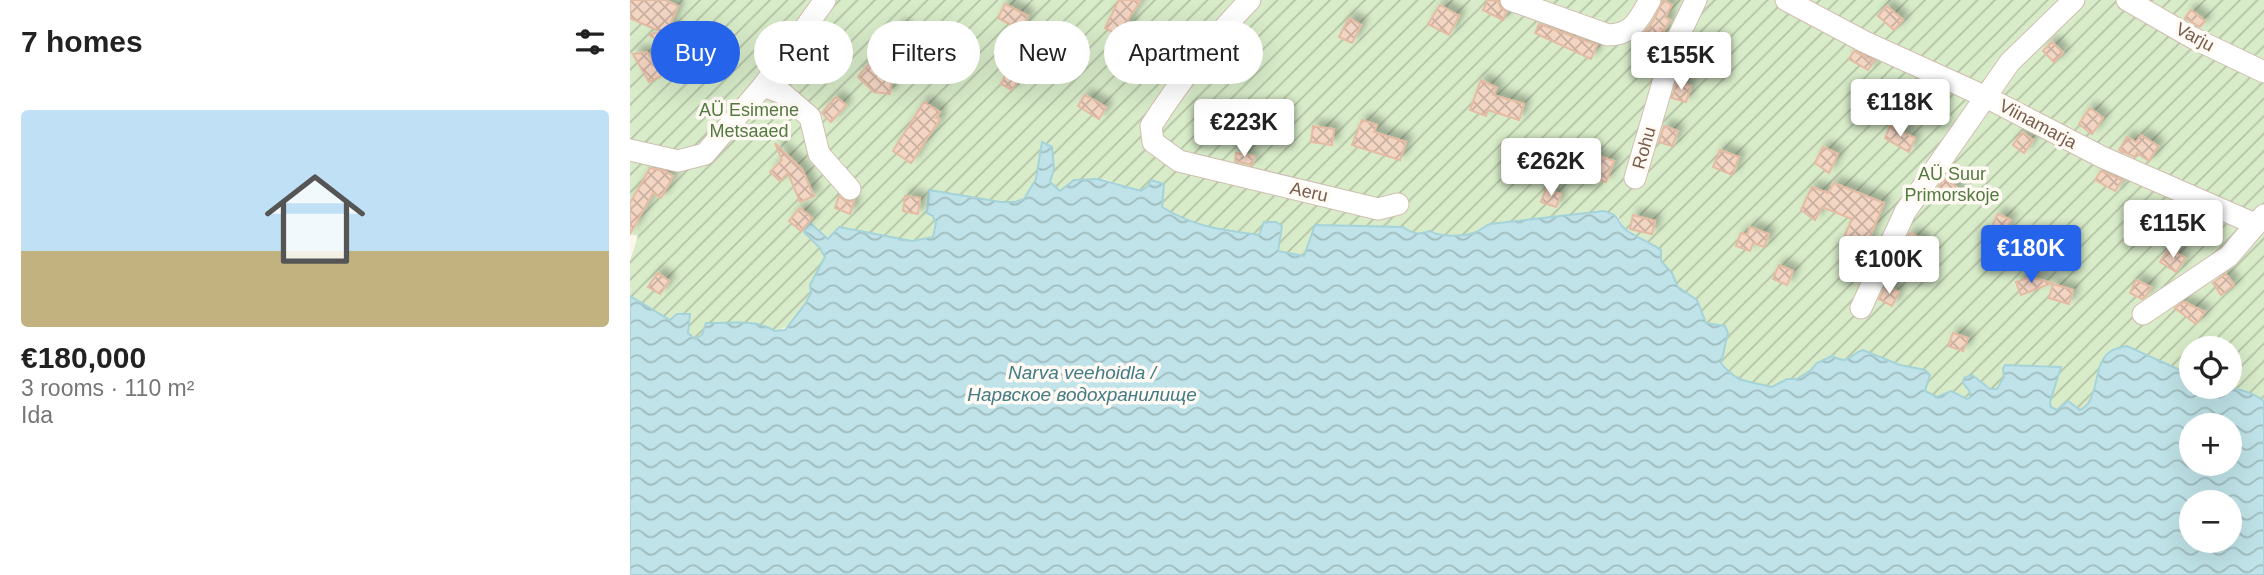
<!DOCTYPE html>
<html lang="en">
<head>
<meta charset="utf-8">
<style>
	:root { --surface:#fff; --page:#f6f6f6; --text:#222; --muted:#767676; --accent:#2563eb }
	body { margin:0; font-family:Arial,sans-serif; background:var(--page); color:var(--text); height:100vh; display:flex; flex-direction:column; font-size:26px; white-space:nowrap }
	* { box-sizing:border-box; margin:0 }
	p { font-size:23px; color:var(--muted) }
	.icon { flex:none; width:38px; height:38px; fill:none; stroke:currentColor; stroke-width:2; stroke-linecap:round; stroke-linejoin:round }
	.map { position:relative; flex:1; overflow:hidden }
	.sheet { display:flex; flex-direction:column; background:var(--surface); width:630px }
	.sheet>* { flex:none }
	.hud { position:absolute; left:21px; top:21px; width:665px; height:63px; display:flex; gap:14px }
	.fabs { position:absolute; left:1549px; top:336px; display:grid; gap:14px }
	.fabs a { display:grid; place-items:center; width:63px; height:63px; border-radius:50%; background:var(--surface); box-shadow:0 7px 28px #0002; font-size:35px }
	.price { position:absolute; translate:-50% -60px; padding:0 16px; border-radius:7px; background:#fff; color:#222; font-size:23px; line-height:46px; filter:drop-shadow(0 2px 4px #0008) }
	.price::after { content:''; position:absolute; left:50%; top:42px; width:21px; height:16px; margin-left:-10px; background:inherit; clip-path:polygon(0 0,100% 0,50% 100%) }
	.price.current { background:var(--accent); color:#fff }
	ul { padding:0; list-style:none }
	li { display:grid; align-content:center; gap:14px; height:371px; padding:0 21px }
	li span { display:grid; place-items:center; height:217px; border-radius:7px; color:#555 }
	li>.icon { margin-inline-start:auto }
	span .icon { width:126px; height:126px; fill:#fffc; stroke-width:1 }
	li b { font-size:30px }
	h2 { display:flex; justify-content:space-between; align-items:center; height:84px; padding:0 21px; font-size:30px }
	.pill { padding:0 24px; border-radius:32px; background:var(--surface); box-shadow:0 7px 28px #0002; font-size:24px; line-height:63px }
	.pill.current { background:var(--accent); color:#fff }
	main { display:flex; flex:1; min-height:0 }
	.map>svg:first-child { display:block }
</style>
</head>
<body>
<main>
<section class="sheet">
<h2>7 homes<svg class="icon" aria-label="filters" viewBox="0 0 24 24"><path d="M4 7h16M4 17h16"/><circle cx="9" cy="7" r="2"/><circle cx="15" cy="17" r="2"/></svg></h2>
<ul>
<li><span style="background:linear-gradient(#bfe0f5 65%,#c2b280 0)"><svg class="icon" aria-label="home" viewBox="0 0 24 24"><path d="M3 11l9-7 9 7M6 9v11h12V9"/></svg></span><div><b>€180,000</b><p>3 rooms · 110 m²</p><p>Ida</p></div></li>
</ul>
</section>
<div class="map">
<svg width="1634" height="575" viewBox="0 0 1634 575">
	<defs>
		<pattern id="garden-furrows" width="10" height="10" patternUnits="userSpaceOnUse" patternTransform="scale(1.75)"><rect width="10" height="10" fill="#d8ecc9"/><path d="M-1 1l2-2M0 10L10 0M9 11l2-2" fill="none" stroke="#b4c2a5"/></pattern>
		<pattern id="water-waves" width="16" height="10" patternUnits="userSpaceOnUse" patternTransform="scale(1.75)"><rect width="16" height="10" fill="#bfe3e8"/><path d="M0 5q4-4 8 0t8 0" fill="none" stroke="#a0bbbe"/></pattern>
		<pattern id="building-cross-hatch" width="8" height="8" patternUnits="userSpaceOnUse" patternTransform="scale(1.75)"><rect width="8" height="8" fill="#f3d5c3"/><path d="M0 0l8 8M0 8l8-8" fill="none" stroke="#cab0a1"/></pattern>
		<filter id="shadow"><feDropShadow dx="6" dy="-6" stdDeviation="3.5" flood-color="#0004"/></filter>
	</defs>
	<rect width="100%" height="100%" fill="#fdf6ec"/>
	<path fill="url(#garden-furrows)" d="M0,0h1634v401l-12,-7 -23,-7 1,-39h-39v27l-64,-29c-8,6 -25,15 -29,25 -6,13 -3,32 -18,39l-12,-9 -11,9 -6,-3 -1,-5 10,-35c-15,-2 -44,-3 -57,2l1,8 -6,12 -28,3 1,5 -4,2 -16,-8 -14,6 -13,-6 1,-21 -25,-5 -37,-15c-16,4 -11,16 -31,6l-15,7 -6,7 -14,9h-10l-15,8c-23,-6 -35,-4 -51,-24l7,-30 -22,-10 -9,-23 -19,-13 -6,-14 -47,-43 -7,-14 -14,-5 -114,13c-5,2 -9,6 -14,8 -11,5 -36,5 -46,-1 -11,4 -17,3 -27,-4l-88,-2 -11,31 -26,-5 4,-25 -22,9 -60,-9 -39,-19 -4,-24 -6,-3 -3,6 -7,5 -37,-12h-20l-10,1 -14,11 -10,-9 4,-13 -12,-26 -6,36 -12,20 -9,3h-14l-72,-11c3,15 8,30 6,44 -28,12 -101,6 -131,-3l15,15 6,10 -15,28 1,8c-8,15 -18,35 -36,38 -22,-13 -45,-7 -69,-8l-4,12 -7,4 -7,-6 2,-10 -20,-3 -40,-25v-34l8,-25 -8,-2z"/>
	<path fill="url(#water-waves)" stroke="#a5d3da" stroke-width="2" fill-rule="evenodd" d="M412,142l10,5 2,22 -4,13 10,9 14,-11 24,-1 43,12 7,-5 3,-6 13,4 -2,23c32,20 60,23 97,28l5,-13h12l6,4 -4,25 26,5 11,-31 88,2c10,7 16,8 27,4 10,6 35,6 46,1 5,-2 9,-6 14,-8l114,-13c19,6 10,8 21,18 4,5 27,14 36,21v11l11,12 6,14 19,13 9,23 19,3 3,7 -7,30c15,20 28,18 51,24l15,-8h10l14,-9 6,-7 15,-7c20,10 16,-2 31,-6l37,15 25,5 5,5 -5,16 12,6 14,-6 16,8 3,-1v-6l-7,-9 1,-5 8,-3 18,14h7l7,-12 -1,-8 2,-4 56,2 -11,35 1,5 6,3 11,-9 12,9c21,-10 11,-46 31,-59 4,-3 12,-4 16,-5l64,29v12c25,0 52,-2 73,14v174h-1634v-279l40,24 7,-6h13l-2,19 7,6 7,-4 4,-12c24,1 47,-5 69,8l10,-1 20,-26 6,-11 -1,-8 15,-28 -6,-10 -15,-15 6,-9 18,16 11,-12 73,14 21,-4 3,-14 -3,-7 -6,-3 2,-23 72,12h14l9,-3 12,-20zM1561,425h39v39h-39zM1561,502h39v39h-39z"/>
	<path fill="url(#building-cross-hatch)" stroke="#e6bba3" stroke-width="2" filter="url(#shadow)" d="M0,0h35l13,6 -9,21 19,15 -12,14 -26,-21 9,-4 -29,-13z
		M489,0h22l-14,21 4,2 -7,15 -19,-10z
		M858,0l10,1 3,7 5,4 -3,8 -20,-10z
		M1033,0l9,5 -7,12 5,3 -6,10 -5,-2 5,3 -7,12 -14,-8 11,-15z
		M375,4l23,12 -7,14 -23,-12z
		M810,5l19,11 -10,19 -21,-11z
		M1257,6l16,14 -9,10 -16,-14z
		M1561,10l14,11 -5,6 -15,-9z
		M719,18l12,7 -9,18 -13,-6z
		M909,24l58,21 -6,14 -56,-26z
		M270,25l16,15 -23,27 -3,27 -16,-2 -16,-15 10,-12 2,2 21,-25 -4,-3z
		M1422,42l11,11 -9,9 -11,-11z
		M1224,51l20,10 -6,9 -19,-11z
		M17,52l14,24 -12,6 -16,-28z
		M385,55l15,7 -18,28 -11,-6z
		M851,80l16,8 -4,7 31,9 -5,16 -31,-10 -2,6 -16,-6z
		M1047,81l14,5 -5,16 -14,-4z
		M455,95l21,12 -7,12 -21,-13z
		M206,97l10,8 -15,17 -9,-9z
		M294,102l16,10 -4,6 4,1 -29,44 -18,-12z
		M1460,108l13,10 -11,16 -13,-10z
		M636,117l18,5 -4,16 -18,-5z
		M732,120l15,5 -3,7 32,10 -6,18 -48,-15z
		M683,126l21,3 -2,16 -21,-3z
		M1034,126l14,5 -6,15 -13,-4z
		M1260,126l25,12 -6,14 -24,-14z
		M1392,132l11,8 -9,13 -11,-8z
		M1511,135l17,11 -9,15 -12,-8 -2,4 -16,-7 8,-13 9,5z
		M145,143l27,26 12,27 -14,6 -12,-29 -8,8 -10,-9 12,-12z
		M1193,147l15,7 -9,19 -14,-10z
		M1090,150l19,7 -7,18 -19,-8z
		M957,152l27,9 -8,21 -26,-9z
		M606,153l18,3 -2,9 -17,-4z
		M20,168l15,3 8,5 -12,22 -8,-5 -23,41v-31z
		M1471,171l21,9 -7,11 -20,-11z
		M1314,179l16,10 -8,13 -16,-11z
		M1204,183l50,20 -19,46 -22,-10 9,-20 -30,-12 -7,13 -14,-10 11,-23 16,6z
		M916,189l15,5 -5,13 -15,-5z
		M209,196l8,6 7,-1 -4,13 -15,-6z
		M275,196l15,2 -2,16 -15,-3z
		M170,208l12,10 -11,13 -12,-10z
		M1368,214l13,6 -8,16 -13,-6z
		M1003,215l22,6 -3,13 -22,-5z
		M1120,227l19,7 -5,13 -11,-4 -3,8 -14,-5 5,-13 6,2z
		M1280,233l15,8 -9,15 -13,-8z
		M1409,235l12,12 -9,9 -13,-12z
		M1539,248l16,10 -9,14 -16,-10z
		M1149,265l14,6 -6,14 -14,-6z
		M28,273l11,8 -9,13 -12,-7z
		M1596,274l8,11 -13,10 -8,-12z
		M1400,277l22,6 -31,12 -5,-13z
		M1506,280l15,7 -5,9 -4,3 -12,-6z
		M1423,284l20,6 -4,14 -20,-6z
		M1256,286l13,6 -7,14 -13,-7z
		M1554,302l21,10 -9,12 -21,-16z
		M1323,333l15,5 -5,13 -15,-5z"/>
	<g fill="none" stroke-linecap="round" stroke-linejoin="round">
		<g stroke="#d1beb0" stroke-width="23">
			<path id="minor" d="M620,0c-38,39 -70,81 -99,126l2,16 26,19 199,48 20,-5
				M881,0l97,35c25,0 31,-16 42,-35
				M1156,0l79,42 121,55 116,60 153,67
				M1497,0l66,38 71,34
				M133,86l19,7 28,24 9,37 31,35
				M0,150l48,11 27,-7 58,-68 62,-86
				M1005,178l38,-130 23,-48
				M1231,308l44,-96 105,-150 64,-62
				M1513,314l86,-58 35,-41"/>
		</g>
		<use href="#minor" stroke="#fff" stroke-width="21"/>
	</g>
	<g text-anchor="middle" stroke-width="7" stroke-linejoin="round" paint-order="stroke">
		<g font-size="18" fill="#7a5c4d" stroke="#fffaf3">
			<text transform="translate(1565 37) rotate(28)" y="6">Varju</text>
			<text transform="translate(1408 124) rotate(28)" y="6">Viinamarja</text>
			<text transform="translate(1014 148) rotate(-74)" y="6">Rohu</text>
			<text transform="translate(679 192) rotate(13)" y="6">Aeru</text>
		</g>
		<g font-size="18" fill="#537a41" stroke="#fffaf3">
			<text x="119" y="116">AÜ Esimene<tspan x="119" dy="21">Metsaaed</tspan></text>
			<text x="1322" y="180">AÜ Suur<tspan x="1322" dy="21">Primorskoje</tspan></text>
		</g>
		<g font-size="19" font-style="italic" fill="#437c86" stroke="#fffaf3">
			<text x="452" y="379">Narva veehoidla /<tspan x="452" dy="22">Нарвское водохранилище</tspan></text>
		</g>
	</g>
</svg>
<div class="fabs">
<a><svg class="icon" aria-label="locate" viewBox="0 0 24 24"><circle cx="12" cy="12" r="6"/><path d="M12 2v4M12 18v4M2 12h4M18 12h4"/></svg></a>
<a>+</a>
<a>−</a>
</div>
<b class="price" style="left:1051px;top:92px">€155K</b>
<b class="price" style="left:1270px;top:139px">€118K</b>
<b class="price" style="left:614px;top:159px">€223K</b>
<b class="price" style="left:921px;top:198px">€262K</b>
<b class="price" style="left:1543px;top:260px">€115K</b>
<b class="price current" style="left:1401px;top:285px">€180K</b>
<b class="price" style="left:1259px;top:296px">€100K</b>
<div class="hud">
<a class="pill current">Buy</a>
<a class="pill">Rent</a>
<a class="pill">Filters</a>
<a class="pill">New</a>
<a class="pill">Apartment</a>
</div>
</div>
</main>
</body>
</html>
